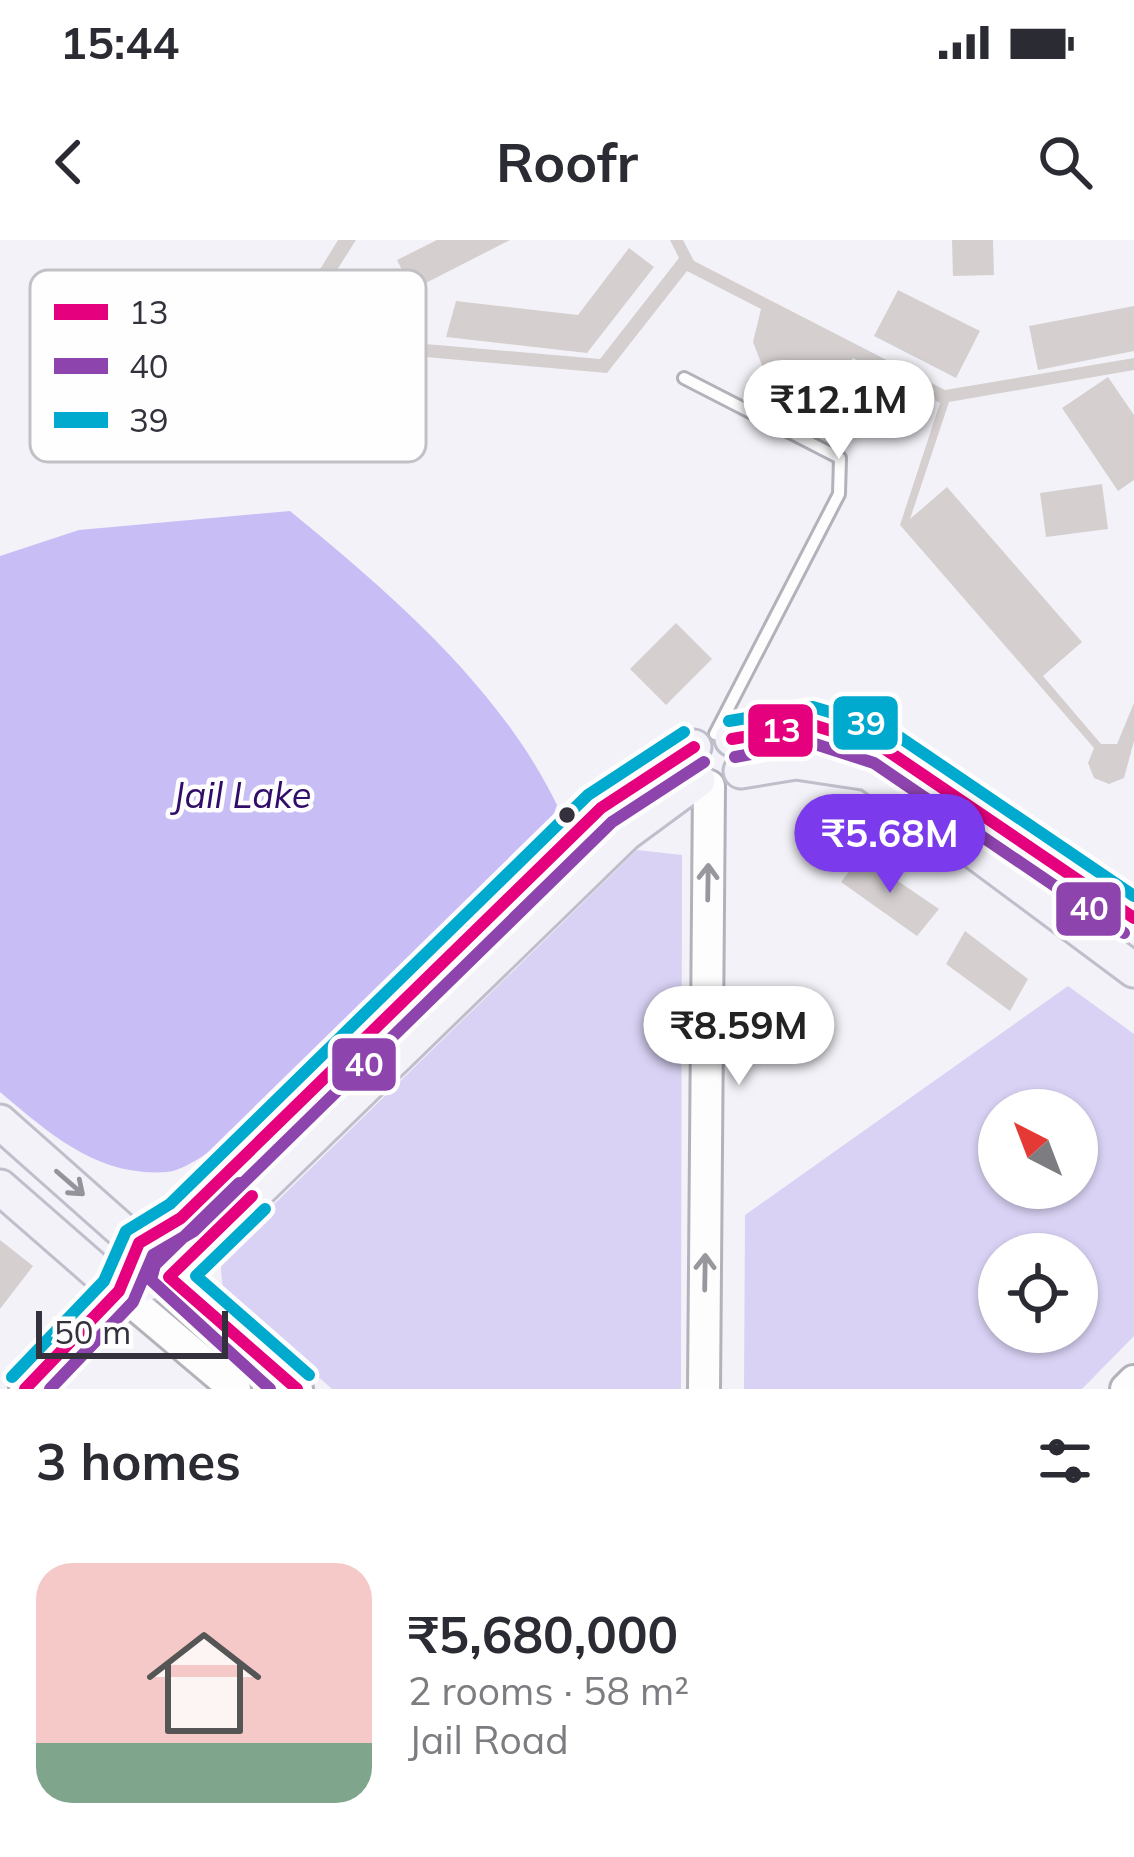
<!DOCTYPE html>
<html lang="en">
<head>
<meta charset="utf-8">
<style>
	:root { --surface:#fff; --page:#f7f7f7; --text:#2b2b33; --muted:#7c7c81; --line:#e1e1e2; --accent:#7c3aed }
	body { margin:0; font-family:Mulish,sans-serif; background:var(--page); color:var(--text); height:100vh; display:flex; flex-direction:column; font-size:45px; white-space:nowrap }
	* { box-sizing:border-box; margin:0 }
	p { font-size:39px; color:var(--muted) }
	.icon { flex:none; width:66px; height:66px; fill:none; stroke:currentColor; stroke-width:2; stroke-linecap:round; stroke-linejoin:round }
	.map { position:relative; height:1149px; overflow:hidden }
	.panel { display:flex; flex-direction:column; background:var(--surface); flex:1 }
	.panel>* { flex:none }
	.needle { width:78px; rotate:318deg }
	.fabs { position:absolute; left:978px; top:849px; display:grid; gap:24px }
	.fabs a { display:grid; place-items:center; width:120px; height:120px; border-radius:50%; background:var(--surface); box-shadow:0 3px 9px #0004; font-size:60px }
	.scale { position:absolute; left:36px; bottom:30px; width:192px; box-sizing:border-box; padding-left:12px; border:6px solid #34313d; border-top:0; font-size:33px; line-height:42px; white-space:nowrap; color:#34313d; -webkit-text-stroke:9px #fefefe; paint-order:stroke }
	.price { position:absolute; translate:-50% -102px; padding:0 27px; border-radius:42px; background:#fff; color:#222; font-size:39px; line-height:78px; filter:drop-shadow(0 3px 6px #0008) }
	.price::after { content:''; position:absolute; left:50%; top:72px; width:36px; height:27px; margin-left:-18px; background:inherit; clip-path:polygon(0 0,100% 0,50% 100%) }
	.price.active { background:var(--accent); color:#fff }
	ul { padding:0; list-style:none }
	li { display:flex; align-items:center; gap:36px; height:300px; padding:0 36px }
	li+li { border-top:3px solid var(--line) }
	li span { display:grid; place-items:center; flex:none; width:336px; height:240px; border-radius:36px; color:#555 }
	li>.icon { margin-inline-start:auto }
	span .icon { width:144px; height:144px; fill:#fffc; stroke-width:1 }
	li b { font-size:51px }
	h2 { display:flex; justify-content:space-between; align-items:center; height:144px; padding:0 36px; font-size:51px }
	.status { display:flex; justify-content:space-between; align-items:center; height:84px; padding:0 60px; background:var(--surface); direction:ltr }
	.status svg { height:33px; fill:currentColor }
	header { display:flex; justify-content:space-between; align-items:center; height:156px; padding:0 36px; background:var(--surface); font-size:54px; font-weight:700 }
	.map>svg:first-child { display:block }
</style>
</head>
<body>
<div class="status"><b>15:44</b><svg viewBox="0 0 49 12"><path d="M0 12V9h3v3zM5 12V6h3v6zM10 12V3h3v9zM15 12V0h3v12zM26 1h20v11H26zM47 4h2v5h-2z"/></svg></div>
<header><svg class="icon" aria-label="back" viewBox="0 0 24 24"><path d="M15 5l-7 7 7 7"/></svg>Roofr<svg class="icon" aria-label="search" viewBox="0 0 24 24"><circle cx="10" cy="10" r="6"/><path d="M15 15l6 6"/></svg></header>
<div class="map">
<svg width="1134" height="1149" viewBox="0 0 1134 1149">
	<rect width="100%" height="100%" fill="#f3f2f8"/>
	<path fill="#d9d2f4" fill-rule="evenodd" d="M637,610l45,5 -1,534h-349l-109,-97 -3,-35z
		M1068,746l66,48v302l-52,53h-338l1,-174zM999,870h78v78h-78zM999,1014h78v78h-78z"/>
	<path fill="#c9bdf6" d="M290,271c100,82 209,175 267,294l-14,39c-58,55 -316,324 -376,328 -70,5 -117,-38 -167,-80v-536l79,-26z"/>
	<path fill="#d5d0cf" d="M338,0h18l-59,93 303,26 79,-101 -9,-18h13l11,21 251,129 189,-32v12l-185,32 -39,117 37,-32 135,155 -39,34 58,68h16l17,-41v38l-10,37 -15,6 -15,-6 -6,-15 6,-15 -194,-223 40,-122 -87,-45 -17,22 -26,9 -25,-4 -22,-17 -10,-26 8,-33 -74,-38 -80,102 -316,-28 -7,-17z
		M437,0h73l-98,50 -15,-30z
		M952,0h41l1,35 -41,1z
		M629,8l25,19 -67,86 -141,-16 10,-36 122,14z
		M898,50l82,41 -24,47 -82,-42z
		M1134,66v45l-96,19 -9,-44z
		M1108,137l26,38v65l-16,11 -56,-83z
		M1102,244l6,45 -62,8 -6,-44z
		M676,383l36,36 -46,46 -36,-36z
		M861,616l78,53 -22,27 -76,-54z
		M965,691l63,48 -18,32 -64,-47z
		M0,1000l33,26 -33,43z"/>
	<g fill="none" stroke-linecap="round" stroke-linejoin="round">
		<g stroke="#b3b2ba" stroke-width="16">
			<path id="lane" d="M684,138l156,80 -1,36 -124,240"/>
		</g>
		<g stroke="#b3b2ba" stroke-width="36">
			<path id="secondary" d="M169,1037l128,112
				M25,1149l94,-98 116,98
				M704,1149l5,-603
				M1126,1149l8,-8"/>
		</g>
		<g stroke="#c1becb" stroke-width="39">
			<path id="primary" d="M732,499l81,-14 69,22 252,171
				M741,531l55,-9 73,11 265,197
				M0,882l151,134
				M0,947l119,104
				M119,1051l20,-48 42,-25 420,-410 93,-61
				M119,1051l50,-14 457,-444 72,-53"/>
		</g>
		<use href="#lane" stroke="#fdfdfe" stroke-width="10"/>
		<use href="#secondary" stroke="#fdfdfe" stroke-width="30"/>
		<use href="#primary" stroke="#f3f2f8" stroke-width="33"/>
		<g stroke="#fefefe" stroke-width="21">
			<path id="bus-1" d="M732,499l81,-14 69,22 252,171
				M252,956l-83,81 128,112
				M25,1149l94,-98 20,-48 42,-25 420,-410 93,-61"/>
		</g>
		<g stroke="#fefefe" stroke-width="21">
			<path id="bus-2" d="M735,517l77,-14 62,20 250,170
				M239,943l-84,82 -4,15 119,109
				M50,1149l83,-87 20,-47 41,-24 418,-409 92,-60"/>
		</g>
		<g stroke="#fefefe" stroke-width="21">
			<path id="bus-3" d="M729,481l84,-14 76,23 245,166
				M265,969l-69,67 113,99
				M12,1137l92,-96 22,-50 44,-27 418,-409 96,-63"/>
		</g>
		<use href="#bus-1" stroke="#e5007d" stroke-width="12"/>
		<use href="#bus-2" stroke="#8e44ad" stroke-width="12"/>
		<use href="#bus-3" stroke="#00a9ce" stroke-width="12"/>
	</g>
	<defs><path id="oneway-shaft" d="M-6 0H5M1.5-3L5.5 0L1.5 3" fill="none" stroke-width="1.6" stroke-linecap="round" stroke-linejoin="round" transform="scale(3)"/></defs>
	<g stroke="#98979e">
		<use href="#oneway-shaft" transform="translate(708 642) rotate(-89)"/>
		<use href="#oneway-shaft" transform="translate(705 1032) rotate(-89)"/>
	</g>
	<use stroke="#94929a" href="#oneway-shaft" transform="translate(70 943) rotate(41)"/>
	<circle fill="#34313d" stroke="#fefefe" stroke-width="4.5" cx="567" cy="575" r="10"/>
	<g text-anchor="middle" stroke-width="9" stroke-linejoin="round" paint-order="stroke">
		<g font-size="36" font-style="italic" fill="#320c69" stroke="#fefefe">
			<text x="242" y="568">Jail Lake</text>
		</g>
	</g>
	<rect x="30" y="30" width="396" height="192" rx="18" fill="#fefefe" stroke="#c1c0c4" stroke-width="3"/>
	<rect x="54" y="64" width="54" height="16" fill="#e5007d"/>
	<rect x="54" y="118" width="54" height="16" fill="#8e44ad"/>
	<rect x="54" y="172" width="54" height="16" fill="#00a9ce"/>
	<g font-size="33" fill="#34313d">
		<text x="129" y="84">13</text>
		<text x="129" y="138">40</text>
		<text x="129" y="192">39</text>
	</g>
	<g stroke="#fefefe" stroke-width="4.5">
		<rect x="831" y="454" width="69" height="58" rx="12" fill="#00a9ce"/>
		<rect x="746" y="462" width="69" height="57" rx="12" fill="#e5007d"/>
		<rect x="1054" y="640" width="69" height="58" rx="12" fill="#8e44ad"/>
		<rect x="330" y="796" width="68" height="57" rx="12" fill="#8e44ad"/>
	</g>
	<g font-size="33" text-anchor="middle" font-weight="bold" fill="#fff">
		<text x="866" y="495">39</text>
		<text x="781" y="502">13</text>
		<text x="1089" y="680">40</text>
		<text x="364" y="836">40</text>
	</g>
</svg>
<div class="fabs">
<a><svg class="needle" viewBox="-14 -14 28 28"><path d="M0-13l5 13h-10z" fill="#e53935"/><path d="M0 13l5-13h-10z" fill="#7c7c81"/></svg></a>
<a><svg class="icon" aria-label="locate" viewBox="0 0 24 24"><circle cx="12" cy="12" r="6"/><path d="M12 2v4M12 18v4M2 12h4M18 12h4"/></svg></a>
</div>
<div class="scale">50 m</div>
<b class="price" style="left:839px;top:222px">₹12.1M</b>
<b class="price active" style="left:890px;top:656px">₹5.68M</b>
<b class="price" style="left:739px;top:848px">₹8.59M</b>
</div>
<section class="panel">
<h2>3 homes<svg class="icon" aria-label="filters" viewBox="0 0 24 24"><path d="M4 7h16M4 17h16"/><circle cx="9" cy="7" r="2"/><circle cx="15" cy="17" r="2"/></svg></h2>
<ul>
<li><span style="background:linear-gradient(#f6c9c9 75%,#7fa58c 0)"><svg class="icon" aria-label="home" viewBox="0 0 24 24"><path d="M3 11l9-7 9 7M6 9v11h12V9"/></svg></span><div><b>₹5,680,000</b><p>2 rooms · 58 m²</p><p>Jail Road</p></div></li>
</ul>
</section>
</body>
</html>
